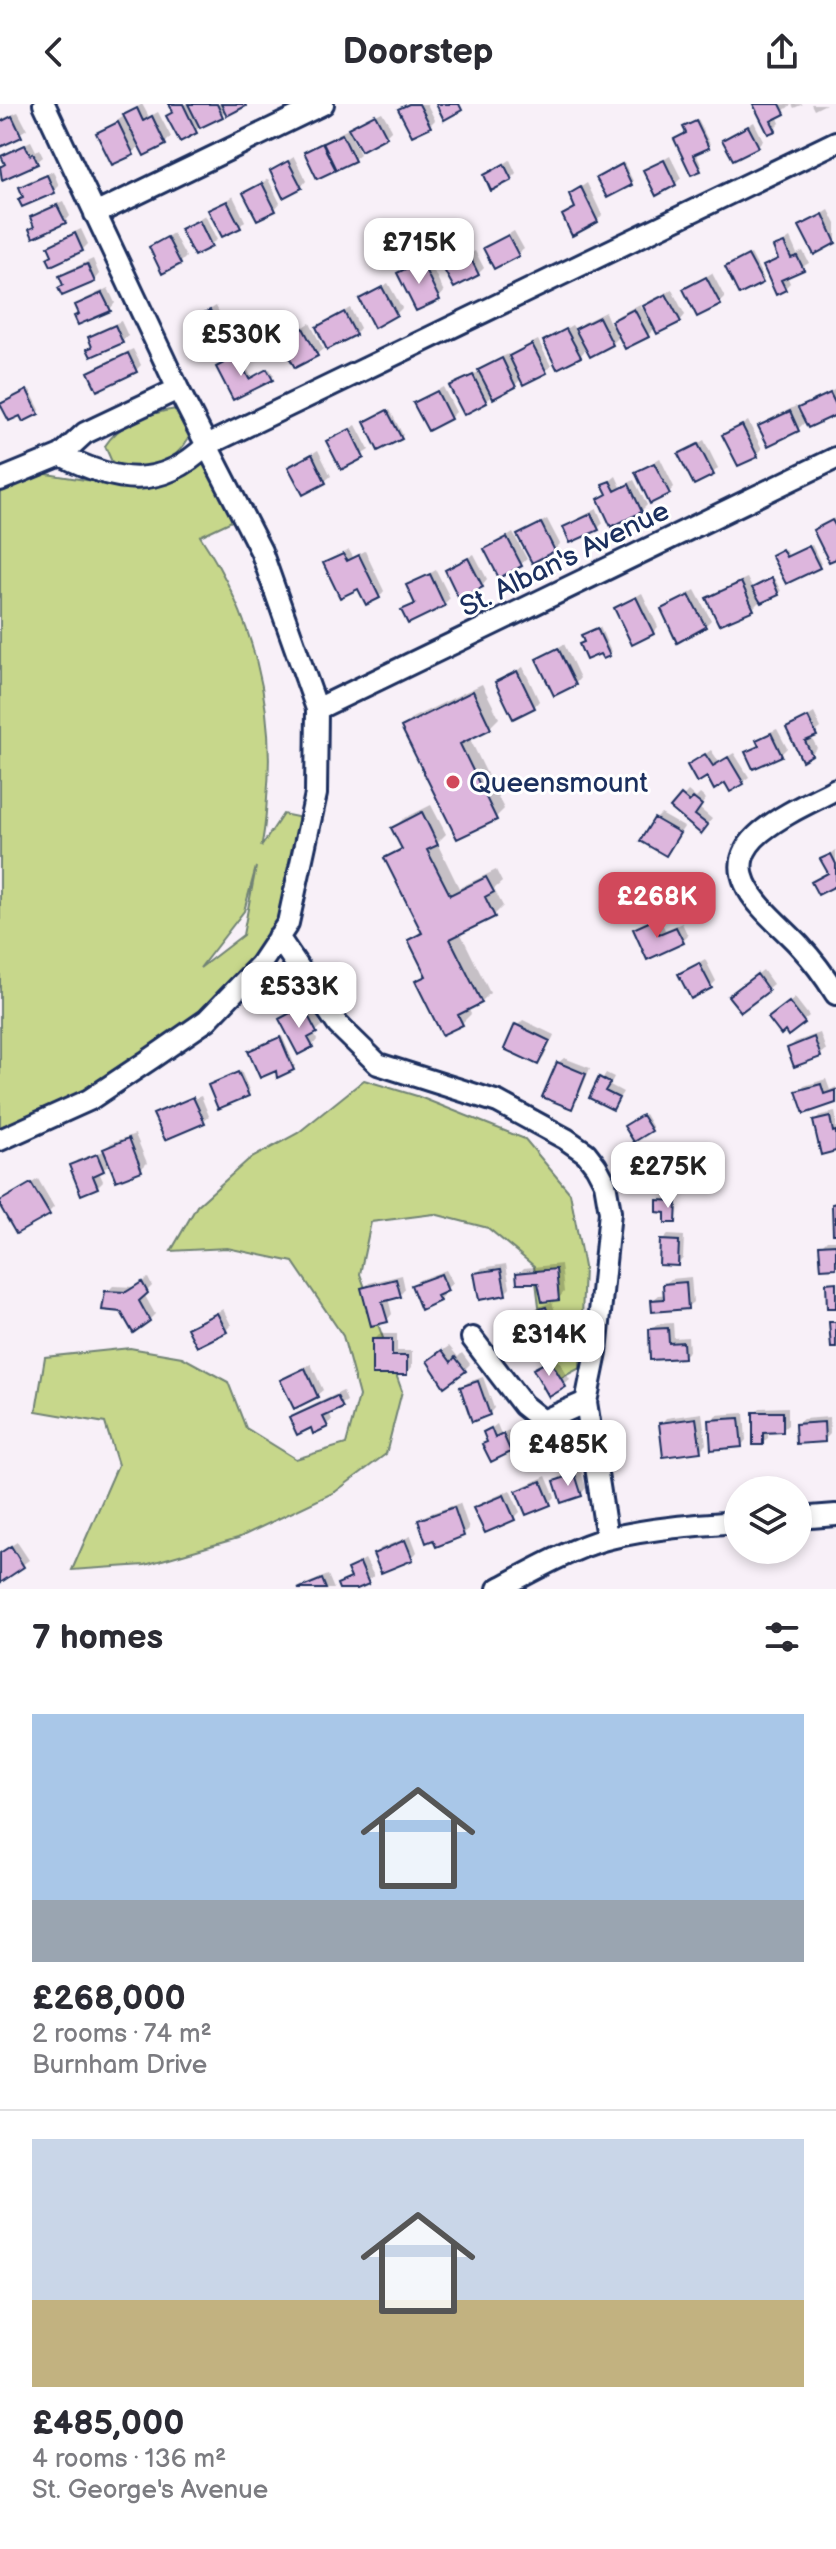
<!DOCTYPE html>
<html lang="en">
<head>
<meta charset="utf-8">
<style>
	:root { --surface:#fff; --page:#f7f7f7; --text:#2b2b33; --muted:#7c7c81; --line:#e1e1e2; --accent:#d1495b }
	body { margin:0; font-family:"Balsamiq Sans",sans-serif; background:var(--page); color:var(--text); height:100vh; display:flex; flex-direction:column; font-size:30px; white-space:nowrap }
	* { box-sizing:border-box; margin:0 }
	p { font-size:26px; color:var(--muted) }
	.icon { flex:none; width:44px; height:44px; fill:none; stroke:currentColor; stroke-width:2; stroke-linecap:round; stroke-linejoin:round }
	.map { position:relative; height:1485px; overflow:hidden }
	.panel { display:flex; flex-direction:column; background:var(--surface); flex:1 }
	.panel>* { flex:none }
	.controls { position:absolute; left:724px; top:1372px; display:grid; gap:16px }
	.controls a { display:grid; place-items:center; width:88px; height:88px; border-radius:50%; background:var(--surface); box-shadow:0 4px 12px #0003; font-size:40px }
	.price { position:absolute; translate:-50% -68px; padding:0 18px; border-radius:16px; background:#fff; color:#222; font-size:26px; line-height:52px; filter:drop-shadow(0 2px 4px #0008) }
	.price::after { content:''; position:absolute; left:50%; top:48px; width:24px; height:18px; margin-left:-12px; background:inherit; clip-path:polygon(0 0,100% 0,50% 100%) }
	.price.active { background:var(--accent); color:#fff }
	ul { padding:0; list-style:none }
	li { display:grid; align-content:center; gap:16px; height:424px; padding:0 32px }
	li+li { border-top:2px solid var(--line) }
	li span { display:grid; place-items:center; height:248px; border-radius:0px; color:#555 }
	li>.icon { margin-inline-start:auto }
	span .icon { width:144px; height:144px; fill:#fffc; stroke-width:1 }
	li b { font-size:34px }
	h2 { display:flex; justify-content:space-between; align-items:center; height:96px; padding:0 32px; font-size:34px }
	header { display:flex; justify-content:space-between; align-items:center; height:104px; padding:0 32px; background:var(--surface); font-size:36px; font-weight:700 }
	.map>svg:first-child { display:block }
</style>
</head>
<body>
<header><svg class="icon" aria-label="back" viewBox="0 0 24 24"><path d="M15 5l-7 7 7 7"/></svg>Doorstep<svg class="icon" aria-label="share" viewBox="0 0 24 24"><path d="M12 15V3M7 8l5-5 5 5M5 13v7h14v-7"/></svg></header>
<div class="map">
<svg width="836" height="1485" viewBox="0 0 836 1485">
	<rect width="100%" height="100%" fill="#f8f0f8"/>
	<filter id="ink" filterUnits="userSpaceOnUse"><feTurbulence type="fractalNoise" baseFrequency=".0125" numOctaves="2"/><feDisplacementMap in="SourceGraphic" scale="16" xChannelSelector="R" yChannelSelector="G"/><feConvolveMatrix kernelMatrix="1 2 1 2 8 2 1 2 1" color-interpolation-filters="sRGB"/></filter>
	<g filter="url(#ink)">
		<path fill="#c7d78b" stroke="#718374" stroke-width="2" fill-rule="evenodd" d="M176,305l15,24c-15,32 -47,43 -79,29l-7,-16c15,-24 44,-33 71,-37z
			M206,354l30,61 -36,17c52,78 76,169 67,262 -1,17 -2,33 -6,49l22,-33 19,4 -27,109 -56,71 -132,93 -87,42v-650l27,-12 117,18zM256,763l-13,68 -43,33 44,-57z
			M364,976l53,16 108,43 45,54 14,74 -4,101 -38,20v-58l-8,-64 -46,-38 -54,-14 -63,8 -11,52 42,117 -16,63 -51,38 -97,46 -93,27 -73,5 46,-105 -13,-42 -69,-12 9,-54 85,-9 52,9 46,25 18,46 50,31 50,-15 13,-48 -16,-60 -50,-74 -66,-14 -56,3 26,-45 51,-46 50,-27z"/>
		<path fill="#0003" d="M142,0l7,13 9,-5 13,25 -6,6 -20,10 -4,-8 -9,8 -33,-20z
			M171,0h74l-19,7 -45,28 -12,-23 5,-5z
			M406,0h21l8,16 -5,5 -29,-15z
			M755,0h48l-9,4 -2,-4 -15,12 3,7 -6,6z
			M811,0h15l-12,6z
			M18,8l9,17 -27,16v-25z
			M382,8l10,17 -6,6 -34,3 8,16 -6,5 -36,18 -12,-24 6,-6z
			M698,16l12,24 -15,8 7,15 -2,2 -24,-30 12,-6v-8z
			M754,18l9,18 -6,6 -32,-6z
			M31,37l5,10 3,-2 4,8 -6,5 -34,16 -3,-11 4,-4v-7l6,-5z
			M670,52l11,22 -6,6 -30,-13z
			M294,53l12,24 -5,6 -29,-16z
			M510,56l6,13 -5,5 -25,-2z
			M624,59l9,18 -25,14 -7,-19z
			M53,67l6,15 -5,5 -33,8 4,-4 -3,-8 5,-5z
			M268,75l12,24 -5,6 -29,-16z
			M587,79l15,32 -5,6 -33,-6 12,-9 -5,-12z
			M233,92l12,25 -5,5 -29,-16z
			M63,97l7,15 -5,6 -29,3 -4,-7 6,-6z
			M829,106l7,14v17l-21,11 -13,-25z
			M205,111l12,25 -23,14 -12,-25z
			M81,125l7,15 -6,6 -32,-4 6,-5z
			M514,127l10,18 -6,5 -33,-5z
			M173,129l13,24 -6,6 -29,-16z
			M790,134l7,16 6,-3 6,12 -22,13 3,7 -5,5 -19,-22 13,-9 -4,-9z
			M475,147l9,17 -6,6 -32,-6z
			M751,150l13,25 -2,2 -33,-16z
			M427,153l17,35 -5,6 -39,-25z
			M93,155l6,15 -5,6 -29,4 -3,-8 5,-5z
			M712,169l13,25 -6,6 -34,-15z
			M388,179l14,25 -6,6 -34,-14z
			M108,184l7,15 -5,6 -29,4 -4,-8 6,-5z
			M672,186l13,25 -5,6 -24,6 -8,8h-27l-9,9 -21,10 -4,-6 -7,8 -35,-15 27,-16 4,6 7,-8 22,-11 5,12 9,-9 21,-11 2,5 9,-9z
			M216,202l8,16 -21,13 -8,-16z
			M350,204l10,20 -5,6 -37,-7z
			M121,217l7,15 -6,5 -30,14 -3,-6 4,-4 -3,-8 6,-5z
			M310,219l13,26 -6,5 -34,-14z
			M538,236l13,26 -6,5 -23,7 -7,7 -22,9 -7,7 -34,-14 5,-6 22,-9 7,-7 22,-11 2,4 7,-7z
			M133,245l8,16 -5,5 -45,2 5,-5z
			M240,252l12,22 18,-9 4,7 -40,22 -13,-32z
			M443,283l13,25 -6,6 -34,-15z
			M836,285v23l-29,8 -9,9 -37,-3 5,-5 30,-15 2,6 9,-9z
			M30,286l10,20 -3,3 -32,-11z
			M390,306l13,25 -3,2 -32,-16z
			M748,317l14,28 -5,6 -32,-19z
			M356,321l13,25 -27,17 -13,-25z
			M704,336l14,28 -6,6 -31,-20z
			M318,346l13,26 -6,5 -34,-14z
			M660,354l14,29 -5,5 -32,-19z
			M616,372l5,11 13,-7 13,25 -6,6 -41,-12 9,-7 -4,-7z
			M597,405l6,14 -5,5h-33l6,-6z
			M836,413v40l-21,-26z
			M547,415l13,25 -6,6 -34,-15z
			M513,429l14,26 -6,5 -34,-14z
			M812,441l9,19 -34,18 -11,-29 9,-4 4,7z
			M349,446l4,7 12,-6 19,40 -5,6 -53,-33z
			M474,450l13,25 -5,6 -35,-14z
			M436,466l14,28 -6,6 -40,6 12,-8 -8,-16z
			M747,474l6,12 21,-12 7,13 -20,9 -8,8 -45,-9 6,-6z
			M695,486l16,30 -6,6 -42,-16z
			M642,489l16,34 -5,5 -36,-24z
			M600,523l11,25 -2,2 -28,-10 5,-3v-7z
			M564,540l16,34 -5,6 -37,-25z
			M523,563l16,34 -5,6 -37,-25z
			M482,580l17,34 -9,9 -21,10 35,72 -9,9 -91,-91 8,-9z
			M814,609l7,15 -10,8 6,12 -6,6 -23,-25z
			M777,625l10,19 -6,6 -33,-1 12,-9 -2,-3 6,-6z
			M711,646l8,12 15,-9 15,24 -18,13 -6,-9 -36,-15z
			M688,687l8,7 4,-4 6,5 -7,9 13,11 -6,7 -33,-18z
			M431,701l15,29 -9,9 22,45 37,-18 6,12 -8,7 9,17 -9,9 -34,17 30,61 -9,9 -13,6 3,6 -9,9 -44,-41 9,-10 -16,-32 11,-10 -36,-71 17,-13 -9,-18 9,-9z
			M661,710l23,13 -18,27 -10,-35z
			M836,746v34l-22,-2 15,-10 -6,-12z
			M653,769l2,11 20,-5 3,14 -6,6 -37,-18 6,-6z
			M659,812l6,14 17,-7 6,13 -5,5 -47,-11z
			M705,855l11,22 -5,5 -31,-12z
			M763,866l10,14 -32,25 -4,-19z
			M795,894l14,18 -6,5 -27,-8z
			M309,898l13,24 -8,7 3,7 -5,6 -31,-26z
			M523,916l31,15 -10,22 -6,6 -21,-37z
			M820,929l6,17 -6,5 -31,-7 6,-6z
			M282,932l13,30 -2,2h-15l-26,-19z
			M564,954l26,10 -13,33 -6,5 -13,-43z
			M241,967l9,21 -3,2 -35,-11z
			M606,969l8,4 -4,8 13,7 -10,16 -22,-11z
			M826,975l4,11 6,-3v14l-37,-9 5,-6z
			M201,992l8,20 -6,5 -47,-7 4,-4v3z
			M835,1008l1,5v32l-21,-28 6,-6z
			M645,1010l8,14 -2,2 -23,-6z
			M135,1030l12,29 -6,6 -30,-6 -12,9 4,9 -6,6 -25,-21 5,-6 27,-9 7,-8z
			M670,1056l3,11 -2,2 -21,-5z
			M38,1075l16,28 -6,6 -48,-10z
			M662,1095h16l-3,22 -16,-20z
			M668,1131l16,1 -1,22 -5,6 -16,-23z
			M827,1136h9v26l-15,-20z
			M506,1160l4,24 -5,5 -29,-19 6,-6z
			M561,1160l3,28 -5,6 -19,-17 -22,-7 6,-6z
			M446,1166l7,13 -10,8 1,3 -5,6 -25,-14 5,-6z
			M402,1171l3,14 -5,6 -12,3 4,16 -5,6 -24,-31 6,-6z
			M691,1173l2,25 -6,5 -34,-7 6,-5 7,-1 -1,-10 6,-5z
			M148,1174l4,8 -8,8 11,20 -6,6 -42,-28 6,-6 21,1z
			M552,1198l9,27 -6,6 -40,3 6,-6 16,-5 -5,-14 6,-6z
			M223,1205l8,16 -5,5 -37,-2 6,-5z
			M673,1219l1,15 14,-1 1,14 -6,5 -32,-26 6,-6z
			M380,1230h17v17h15v16l-5,6 -33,-33z
			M449,1242l9,11 4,-4 8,11 -6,6 -29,-14z
			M556,1252l14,24 -6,5 -28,-16z
			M311,1260l12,26 -6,5 -22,11 -12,-26 5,-5z
			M483,1273l11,31 -5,6 -27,-26 6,-6z
			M343,1287l4,10 -18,11 3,8 -6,5 -35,-6 6,-6z
			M788,1303v18l-6,5h-14v8l-6,5 -7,-30 5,-5z
			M702,1309l4,31 -6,6 -39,-26 5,-6z
			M744,1309l2,27 -5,6 -30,-25 5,-6z
			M829,1313l1,17 -6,6 -27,-16 6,-5z
			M497,1320l4,10 8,-4 7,15 -6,6 -26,-6 5,-5 -4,-7z
			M581,1366l5,18 -5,6 -25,-13 6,-5z
			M546,1372l9,21 -6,6 -31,-11 6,-6z
			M510,1386l10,22 -6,6 -38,-9 5,-6z
			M460,1399l9,26 -6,5 -43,-14 6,-5z
			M411,1432l6,16 -5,6 -37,-4 6,-6z
			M17,1438l12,18 -29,21v-28z
			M365,1455l9,17 -22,13h-11l-2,-4 13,-9 -3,-7z
			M328,1471l6,14h-36l3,-3z"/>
		<path fill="#ddb6dd" stroke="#1b2f5e" stroke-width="2" d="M169,0h14l14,29 -17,9 -14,-26 7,-4z
			M188,0h29l6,13 -23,11z
			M221,0h24l1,2 -19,10z
			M409,0h10l12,23 -19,9 -14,-27z
			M436,0h23l3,6 -18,10z
			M753,0h27l5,10 -14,7 5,10 -8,3z
			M137,4l6,13 9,-5 14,29 -22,11 -21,-41z
			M375,10l12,23 -26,14 -13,-23z
			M12,12l10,21 -22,10v-25z
			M696,17l13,27 -16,7 8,16 -10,4 -17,-36 12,-6 -3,-6z
			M118,18l16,33 -22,10 -16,-32z
			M748,22l11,21 -26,13 -11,-20z
			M342,30l13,27 -19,9 -13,-27z
			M322,39l14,27 -19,9 -13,-27z
			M25,41l5,10 3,-2 5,11 -36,16 -2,-13 5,-3 -4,-8z
			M664,56l12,25 -20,11 -13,-26z
			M288,57l14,27 -19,10 -13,-27z
			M504,60l8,16 -21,11 -7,-16z
			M622,60l10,21 -25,13 -11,-20z
			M47,71l8,18 -33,14 -4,-8 5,-2 -4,-10z
			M262,79l14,28 -19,9 -14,-27z
			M581,83l17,35 -26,14 -10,-21 13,-7 -6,-14z
			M227,97l14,27 -19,9 -14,-27z
			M57,101l9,18 -33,15 -4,-9 5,-2 -4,-10z
			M823,110l13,29 -22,12 -15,-29z
			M199,116l13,27 -18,9 -14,-27z
			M75,129l8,18 -32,15 -4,-8 5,-3 -4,-9z
			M508,131l11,21 -25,13 -11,-21z
			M167,133l14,27 -19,10 -13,-27z
			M784,139l7,15 6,-2 7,14 -23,10 5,10 -10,5 -13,-29 15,-7 -5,-12z
			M469,151l10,20 -25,13 -11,-20z
			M748,151l15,28 -24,12 -14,-28z
			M421,157l19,39 -24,11 -19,-38z
			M87,160l8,18 -33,14 -4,-8 5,-3 -4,-9z
			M706,173l15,28 -24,12 -14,-28z
			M382,183l15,28 -23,13 -15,-29z
			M102,189l9,18 -33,14 -4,-9 5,-2 -4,-9z
			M666,190l15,28 -24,12 -14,-28z
			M634,205l15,28 -24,12 -14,-28z
			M210,206l9,20 -17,8 -9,-20z
			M344,208l12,23 -29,15 -11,-23z
			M599,213l14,28 -23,12 -15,-28z
			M115,221l8,18 -32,14 -4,-8 5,-2 -4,-10z
			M303,224l15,28 -23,12 -15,-28z
			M566,225l15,28 -24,12 -14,-28z
			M532,240l15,29 -24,12 -14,-29z
			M128,249l9,19 -40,19 -9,-19z
			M237,252l12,23 18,-10 6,11 -40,20 -17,-33z
			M502,254l14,29 -23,12 -15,-29z
			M473,271l14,28 -23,12 -15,-29z
			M27,286l12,24 -16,8 -3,-6 -11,5 -9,-17z
			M437,287l14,28 -23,12 -15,-28z
			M830,289l6,12v10l-28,13 -10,-20z
			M387,306l15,29 -24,12 -14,-29z
			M790,307l9,20 -31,15 -10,-20z
			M742,321l16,32 -20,9 -16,-31z
			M350,325l14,29 -23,12 -15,-29z
			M698,340l16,31 -20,10 -16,-31z
			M312,350l14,29 -23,12 -15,-28z
			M654,359l16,31 -20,10 -15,-32z
			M610,377l5,10 14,-7 13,28 -31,15 -13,-28 9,-5 -5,-10z
			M591,410l8,16 -29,13 -7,-16z
			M832,416l4,7v32l-7,3 -16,-32z
			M541,419l14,28 -23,12 -15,-28z
			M507,433l15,29 -23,12 -15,-29z
			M809,442l11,22 -34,16 -15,-29 11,-6 4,8z
			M343,450l4,7 12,-6 21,43 -14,7 -8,-16 -18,9 -17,-35z
			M468,454l15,29 -24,12 -14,-29z
			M430,470l15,32 -37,18 -7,-14 14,-6 -9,-19z
			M772,474l7,17 -18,8 -9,-15z
			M741,478l13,28 -35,15 -13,-27z
			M689,491l17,32 -29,16 -16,-34z
			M636,493l18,37 -22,11 -18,-37z
			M597,524l13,28 -7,3 -3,-5 -14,6 -7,-16 5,-2 -3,-7z
			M558,544l18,37 -22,11 -18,-37z
			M517,567l18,37 -22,11 -18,-37z
			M473,587l18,38 -31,15 37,76 -40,19 -56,-112z
			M808,613l9,19 -12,5 7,14 -10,6 -16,-33z
			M771,629l11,23 -29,13 -8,-17 14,-6 -3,-6z
			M705,650l8,12 15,-9 16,27 -14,8 -5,-9 -11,7 -7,-13 -10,6 -10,-18z
			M681,691l8,7 4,-4 9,7 -7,10 13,10 -7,9 -31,-26z
			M422,708l16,33 -11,5 23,45 36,-18 8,15 -9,5 10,20 -45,22 32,64 -24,12 5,10 -21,10 -27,-54 11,-5 -18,-36 14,-7 -38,-75 18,-9 -11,-21z
			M654,714l26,15 -14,23 -26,-15z
			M831,750l5,10v22l-18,9 -7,-13 17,-9 -8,-14z
			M647,773l3,11 19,-4 4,17 -34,7 -6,-28z
			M653,816l6,14 17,-7 8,16 -37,17 -14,-31z
			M699,859l13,25 -21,11 -13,-25z
			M757,870l12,17 -28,21 -13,-16z
			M789,898l16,21 -17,13 -3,-5 -4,4 -13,-17z
			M303,902l14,27 -9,5 5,9 -15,8 -19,-36z
			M515,920l35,17 -12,24 -34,-16z
			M280,933l14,33 -17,8 -1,-7 -16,7 -12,-27z
			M814,933l7,20 -27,10 -7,-19z
			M557,958l29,12 -14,35 -30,-12z
			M238,968l11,24 -31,13 -10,-24z
			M599,973l11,6 -5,8 14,7 -6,12 -24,-12z
			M821,980l3,10 12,-4v13l-32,11 -8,-23z
			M193,993l12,26 -40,17 -12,-26z
			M642,1011l10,16 -18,11 -10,-16z
			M830,1013l3,15 3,-1v20l-15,4 -8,-34z
			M129,1034l13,33 -26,10 -13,-32z
			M97,1050l7,17 -11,5 5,12 -17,7 -12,-30z
			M667,1057l5,14 -20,6 -4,-14z
			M31,1079l19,32 -34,19 -16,-28v-5z
			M657,1096l20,1 -1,22h-11v-10l-8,-1z
			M836,1099v31h-3l-1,-30z
			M660,1136l19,1 -1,25 -19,-1z
			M836,1140v24l-15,1 -2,-24z
			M501,1165l5,26 -27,5 -5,-27z
			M556,1165l3,31 -17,2 -4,-19h-21l-1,-10z
			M441,1170l7,17 -11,5 3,5 -19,9 -10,-25z
			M396,1175l5,18 -19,5 6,20 -17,4 -10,-38z
			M142,1178l6,11 -9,8 11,20 -17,12 -12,-21 -19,-2 3,-19 21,1z
			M686,1178l2,27 -36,3 -1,-12 13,-1 -1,-15z
			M836,1178v26h-9l-1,-25z
			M546,1203l11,30 -40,13 -4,-13 23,-7 -6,-18z
			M217,1209l10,19 -30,15 -10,-19z
			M829,1218h7v26h-5z
			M668,1224l1,15 14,-1 1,16 -34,2 -1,-31z
			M372,1235h20v17h15v19h-35z
			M442,1246l9,12 4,-5 11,14 -22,16 -17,-26z
			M550,1256l16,27 -17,10 -16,-28z
			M305,1264l13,29 -24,12 -14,-29z
			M478,1277l12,34 -18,7 -12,-35z
			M337,1292l6,12 -20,9 5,10 -15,7 -2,-6 -14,7 -8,-17z
			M753,1308h30v20l-20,1v12h-10z
			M696,1314l5,34 -38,5 -4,-34z
			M739,1314l3,29 -31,3 -2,-30z
			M824,1318l1,20 -29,2 -1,-20z
			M491,1324l4,10 8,-4 8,18 -20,10 -9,-18 5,-2 -4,-10z
			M575,1370l7,22 -21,7 -7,-22z
			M541,1377l10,24 -25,10 -10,-24z
			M504,1391l11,25 -30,13 -12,-25z
			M454,1403l10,29 -28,11 -3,-7 -7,3 -8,-23z
			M405,1436l8,20 -32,13 -8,-19z
			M11,1442l13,21 -24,16v-30z
			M360,1459l9,21 -12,5h-18l-2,-5 14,-6 -4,-9z
			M322,1475l4,10h-28z"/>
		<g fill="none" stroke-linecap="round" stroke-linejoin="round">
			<g stroke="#1b2f5e" stroke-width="26">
				<path id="minor" d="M95,110l228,-110
					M61,351c55,28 99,36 146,-10l629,-303
					M0,376l61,-25 24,-22 93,-44
					M317,605l519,-251
					M836,685c-25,13 -53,25 -75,43 -50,42 8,81 38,113 14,15 26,31 37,49
					M278,833l60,88 40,39 120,38 68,37 20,14 10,13 9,17 5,29 -14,141 -10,49 21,136
					M0,1036l89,-40 63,-42 55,-38 53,-55 28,-42 28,-129 1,-85 -56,-158 -83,-162 -134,-285
					M472,1234l51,67 20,16 43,-19
					M798,1414l38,-3
					M498,1485c30,-16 78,-43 112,-51 42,-10 85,-13 128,-16"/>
			</g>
			<use href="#minor" stroke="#fff" stroke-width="20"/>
		</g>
	</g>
	<circle fill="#d1495b" stroke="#fff" stroke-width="3" cx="453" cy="678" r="8"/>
	<g text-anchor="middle" stroke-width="6" stroke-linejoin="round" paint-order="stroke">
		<g font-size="28" fill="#1b2f5e" stroke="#fff">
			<text transform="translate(564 454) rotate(-26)" y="10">St. Alban's Avenue</text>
		</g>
		<g font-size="28" fill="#1b2f5e" stroke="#fff" text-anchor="start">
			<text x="469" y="688">Queensmount</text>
		</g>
	</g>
</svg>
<div class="controls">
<a><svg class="icon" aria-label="layers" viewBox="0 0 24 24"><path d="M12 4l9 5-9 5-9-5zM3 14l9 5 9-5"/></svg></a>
</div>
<b class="price" style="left:419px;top:182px">£715K</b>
<b class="price" style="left:241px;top:274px">£530K</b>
<b class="price active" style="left:657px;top:836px">£268K</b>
<b class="price" style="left:299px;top:926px">£533K</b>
<b class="price" style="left:668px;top:1106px">£275K</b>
<b class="price" style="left:549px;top:1274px">£314K</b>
<b class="price" style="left:568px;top:1384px">£485K</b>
</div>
<section class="panel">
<h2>7 homes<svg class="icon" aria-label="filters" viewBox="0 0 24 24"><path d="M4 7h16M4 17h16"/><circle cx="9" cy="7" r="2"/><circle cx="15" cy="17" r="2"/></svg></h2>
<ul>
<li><span style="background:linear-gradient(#a9c7e8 75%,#9aa5b1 0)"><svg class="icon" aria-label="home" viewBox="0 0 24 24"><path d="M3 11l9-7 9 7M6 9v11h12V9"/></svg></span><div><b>£268,000</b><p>2 rooms · 74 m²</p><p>Burnham Drive</p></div></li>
<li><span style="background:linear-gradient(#c9d6e8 65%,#c2b280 0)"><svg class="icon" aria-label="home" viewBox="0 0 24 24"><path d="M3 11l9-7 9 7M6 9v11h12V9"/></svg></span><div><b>£485,000</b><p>4 rooms · 136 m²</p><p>St. George's Avenue</p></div></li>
</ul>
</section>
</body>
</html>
